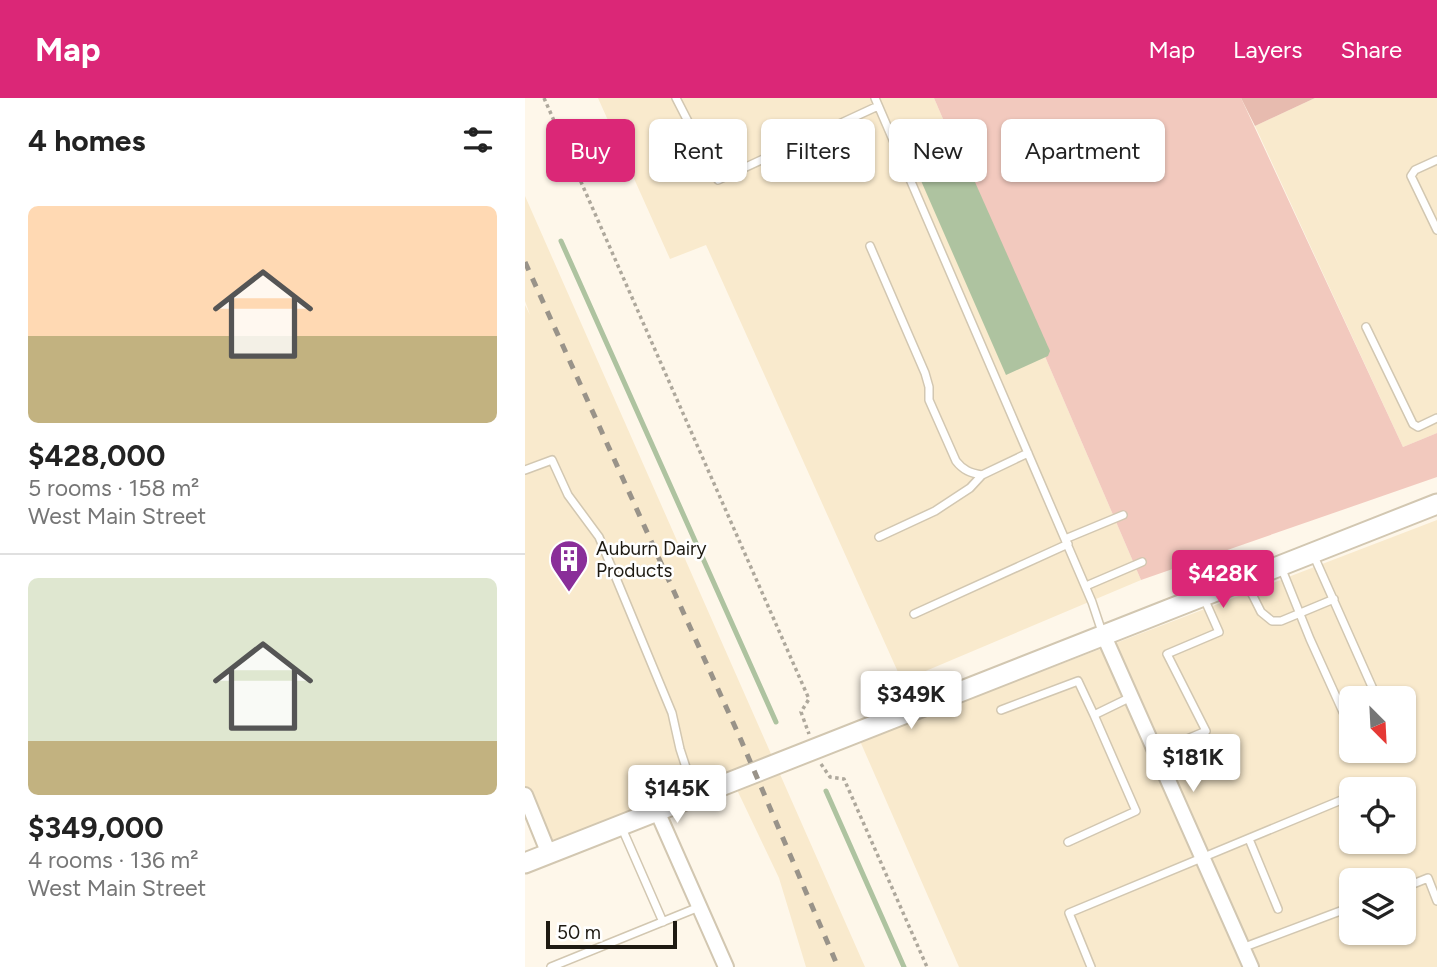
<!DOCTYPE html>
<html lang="en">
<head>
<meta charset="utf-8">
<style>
	:root { --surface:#fff; --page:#f6f6f6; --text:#222; --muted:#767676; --line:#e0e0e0; --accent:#db2777 }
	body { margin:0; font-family:Figtree,sans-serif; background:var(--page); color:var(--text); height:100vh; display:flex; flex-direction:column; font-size:26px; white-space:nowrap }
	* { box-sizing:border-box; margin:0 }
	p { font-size:23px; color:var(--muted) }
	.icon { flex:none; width:38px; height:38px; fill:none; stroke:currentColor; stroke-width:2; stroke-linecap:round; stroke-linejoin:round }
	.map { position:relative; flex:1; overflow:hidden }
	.side { display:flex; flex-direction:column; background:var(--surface); width:525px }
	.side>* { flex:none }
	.guide { position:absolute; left:21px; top:21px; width:665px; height:63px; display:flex; gap:14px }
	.needle { width:46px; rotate:156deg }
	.controls { position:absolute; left:814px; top:588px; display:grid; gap:14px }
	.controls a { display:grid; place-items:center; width:77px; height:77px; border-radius:10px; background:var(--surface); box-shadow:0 2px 5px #0004; font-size:35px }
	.scale { position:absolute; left:21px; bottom:18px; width:131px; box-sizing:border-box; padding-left:7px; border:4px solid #1e1a12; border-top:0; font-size:19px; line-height:24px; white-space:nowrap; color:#1e1a12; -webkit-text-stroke:5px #fff; paint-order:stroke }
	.price { position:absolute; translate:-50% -60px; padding:0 16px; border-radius:7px; background:#fff; color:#222; font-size:23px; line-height:46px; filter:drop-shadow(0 2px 4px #0008) }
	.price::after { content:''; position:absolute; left:50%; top:42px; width:21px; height:16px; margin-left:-10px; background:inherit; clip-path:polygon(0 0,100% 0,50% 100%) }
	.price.on { background:var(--accent); color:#fff }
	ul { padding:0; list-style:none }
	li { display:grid; align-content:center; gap:14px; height:371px; padding:0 28px }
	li+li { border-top:2px solid var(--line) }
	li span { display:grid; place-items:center; height:217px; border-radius:10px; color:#555 }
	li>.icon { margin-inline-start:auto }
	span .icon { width:126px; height:126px; fill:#fffc; stroke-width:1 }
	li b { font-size:30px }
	h2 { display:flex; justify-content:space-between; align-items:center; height:84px; padding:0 28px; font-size:30px }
	.chip { padding:0 24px; border-radius:10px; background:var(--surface); box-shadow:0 2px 5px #0004; font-size:24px; line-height:63px }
	.chip.on { background:var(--accent); color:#fff }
	header { display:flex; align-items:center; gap:42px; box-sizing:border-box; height:98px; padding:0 35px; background:var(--accent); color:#fff }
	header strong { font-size:33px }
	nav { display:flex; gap:38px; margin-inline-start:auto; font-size:24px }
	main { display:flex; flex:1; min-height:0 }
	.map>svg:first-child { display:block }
</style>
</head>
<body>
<header>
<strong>Map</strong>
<nav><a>Map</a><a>Layers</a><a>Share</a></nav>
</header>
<main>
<section class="side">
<h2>4 homes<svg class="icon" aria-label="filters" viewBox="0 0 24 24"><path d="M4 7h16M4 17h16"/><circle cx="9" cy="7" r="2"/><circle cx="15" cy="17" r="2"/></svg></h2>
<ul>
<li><span style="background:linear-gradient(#ffd9b3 60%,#c2b280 0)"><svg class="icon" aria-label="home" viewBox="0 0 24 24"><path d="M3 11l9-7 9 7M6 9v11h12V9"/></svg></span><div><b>$428,000</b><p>5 rooms · 158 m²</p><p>West Main Street</p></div></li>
<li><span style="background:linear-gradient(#dfe7d0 75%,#c2b280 0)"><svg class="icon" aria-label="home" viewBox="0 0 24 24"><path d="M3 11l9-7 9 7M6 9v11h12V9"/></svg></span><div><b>$349,000</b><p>4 rooms · 136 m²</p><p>West Main Street</p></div></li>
</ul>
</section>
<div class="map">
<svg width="912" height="869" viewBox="0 0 912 869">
	<rect width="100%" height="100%" fill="#fef7ea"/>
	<path fill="#f9eacd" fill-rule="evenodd" d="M73,0h336l207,482 -239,101 -196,-436 -36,14z
		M790,0h122v335l-34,14 -148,-321z
		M0,98l340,771h-59l-27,-89 -50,-105 -181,81 -23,-66v-483l5,10 -5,-14z
		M912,422v447h-478l-99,-226zM826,600h52v53h-52zM826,691h52v53h-52zM826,782h52v53h-52z"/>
	<path fill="#f2c9be" d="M409,0h307l162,349 34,-14v44l-296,103z"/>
	<path fill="#e7bbaf" d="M716,0h74l-60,28z"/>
	<path fill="#aec3a0" d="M422,21l103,232 -2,5 -42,19 -91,-208c2,-19 16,-38 32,-48z"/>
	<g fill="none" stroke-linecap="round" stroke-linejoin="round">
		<path stroke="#aec3a0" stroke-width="5" d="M36,143l215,481
			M301,693l78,176"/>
		<g stroke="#d2c7b1" stroke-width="10">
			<path id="service" d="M151,0l42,82 160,-74
				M350,0l217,504 11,33
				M912,62l-22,10 -4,6 26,54
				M345,148l55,127 4,14v13l27,61c7,9 14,12 26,14
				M841,229l47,97 5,3 19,-9
				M0,372l27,-10 16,35 31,42 73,176 8,36 15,46
				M354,439l56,-26 35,-23 12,-13 46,-22
				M540,441l58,-24
				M788,456l64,144
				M756,469l29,72 33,73 8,5
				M721,484l15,30 11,9h9l53,-22
				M561,488l56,-24
				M389,516l154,-70
				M476,612l77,-29 16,34
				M631,654l50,-21 -39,-77 52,-22 -16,-36
				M96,728l42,96
				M724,741l29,70
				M543,744l68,-31 -42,-96 37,-18
				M878,790l25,-10 9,23
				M717,850l109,-41
				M26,869l148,-60
				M566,869l-22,-54 282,-117"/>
		</g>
		<g stroke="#d2c7b1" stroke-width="18">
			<path id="minor" d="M579,538l147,331
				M0,697l24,59
				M132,713l69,156"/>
		</g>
		<g stroke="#d2c7b1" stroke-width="23">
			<path id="secondary" d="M0,765l912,-359"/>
		</g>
		<path stroke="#aea89c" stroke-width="3.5" stroke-dasharray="3.5 3.5" stroke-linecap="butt" d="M19,0l265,601 -8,13 8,22
			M296,666l9,13 14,2 83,188"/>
		<use href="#service" stroke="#fff" stroke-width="7"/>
		<use href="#minor" stroke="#fff" stroke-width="14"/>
		<use href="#secondary" stroke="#fff" stroke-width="19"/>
		<path stroke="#999389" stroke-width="5" stroke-dasharray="9 9" stroke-linecap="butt" d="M0,164l216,478 97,227"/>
	</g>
	<defs>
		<g id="building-pin" transform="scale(2.0125)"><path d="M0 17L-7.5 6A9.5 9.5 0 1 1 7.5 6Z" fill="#8a2e99" stroke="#fff"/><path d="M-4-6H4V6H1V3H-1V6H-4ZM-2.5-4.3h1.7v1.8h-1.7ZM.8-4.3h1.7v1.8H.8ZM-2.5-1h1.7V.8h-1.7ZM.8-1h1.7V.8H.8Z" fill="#fff"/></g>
	</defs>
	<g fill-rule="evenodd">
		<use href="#building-pin" x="44" y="461"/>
	</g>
	<g text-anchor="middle" stroke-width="5" stroke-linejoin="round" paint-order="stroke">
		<g font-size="19" fill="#1e1a12" stroke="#fff" text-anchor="start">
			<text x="71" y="457">Auburn Dairy<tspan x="71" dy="22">Products</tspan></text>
		</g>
	</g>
</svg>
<div class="controls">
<a><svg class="needle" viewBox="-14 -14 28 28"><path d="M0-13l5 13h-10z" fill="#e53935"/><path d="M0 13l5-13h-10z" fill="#767676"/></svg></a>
<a><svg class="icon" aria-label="locate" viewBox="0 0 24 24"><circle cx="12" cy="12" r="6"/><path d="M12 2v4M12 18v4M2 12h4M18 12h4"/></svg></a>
<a><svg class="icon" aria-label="layers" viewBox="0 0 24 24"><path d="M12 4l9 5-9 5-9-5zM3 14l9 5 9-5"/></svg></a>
</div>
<div class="scale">50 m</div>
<b class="price on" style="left:698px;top:512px">$428K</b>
<b class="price" style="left:386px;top:633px">$349K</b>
<b class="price" style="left:668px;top:696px">$181K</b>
<b class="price" style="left:152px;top:727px">$145K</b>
<div class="guide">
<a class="chip on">Buy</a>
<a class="chip">Rent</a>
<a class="chip">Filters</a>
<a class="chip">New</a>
<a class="chip">Apartment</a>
</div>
</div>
</main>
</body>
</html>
